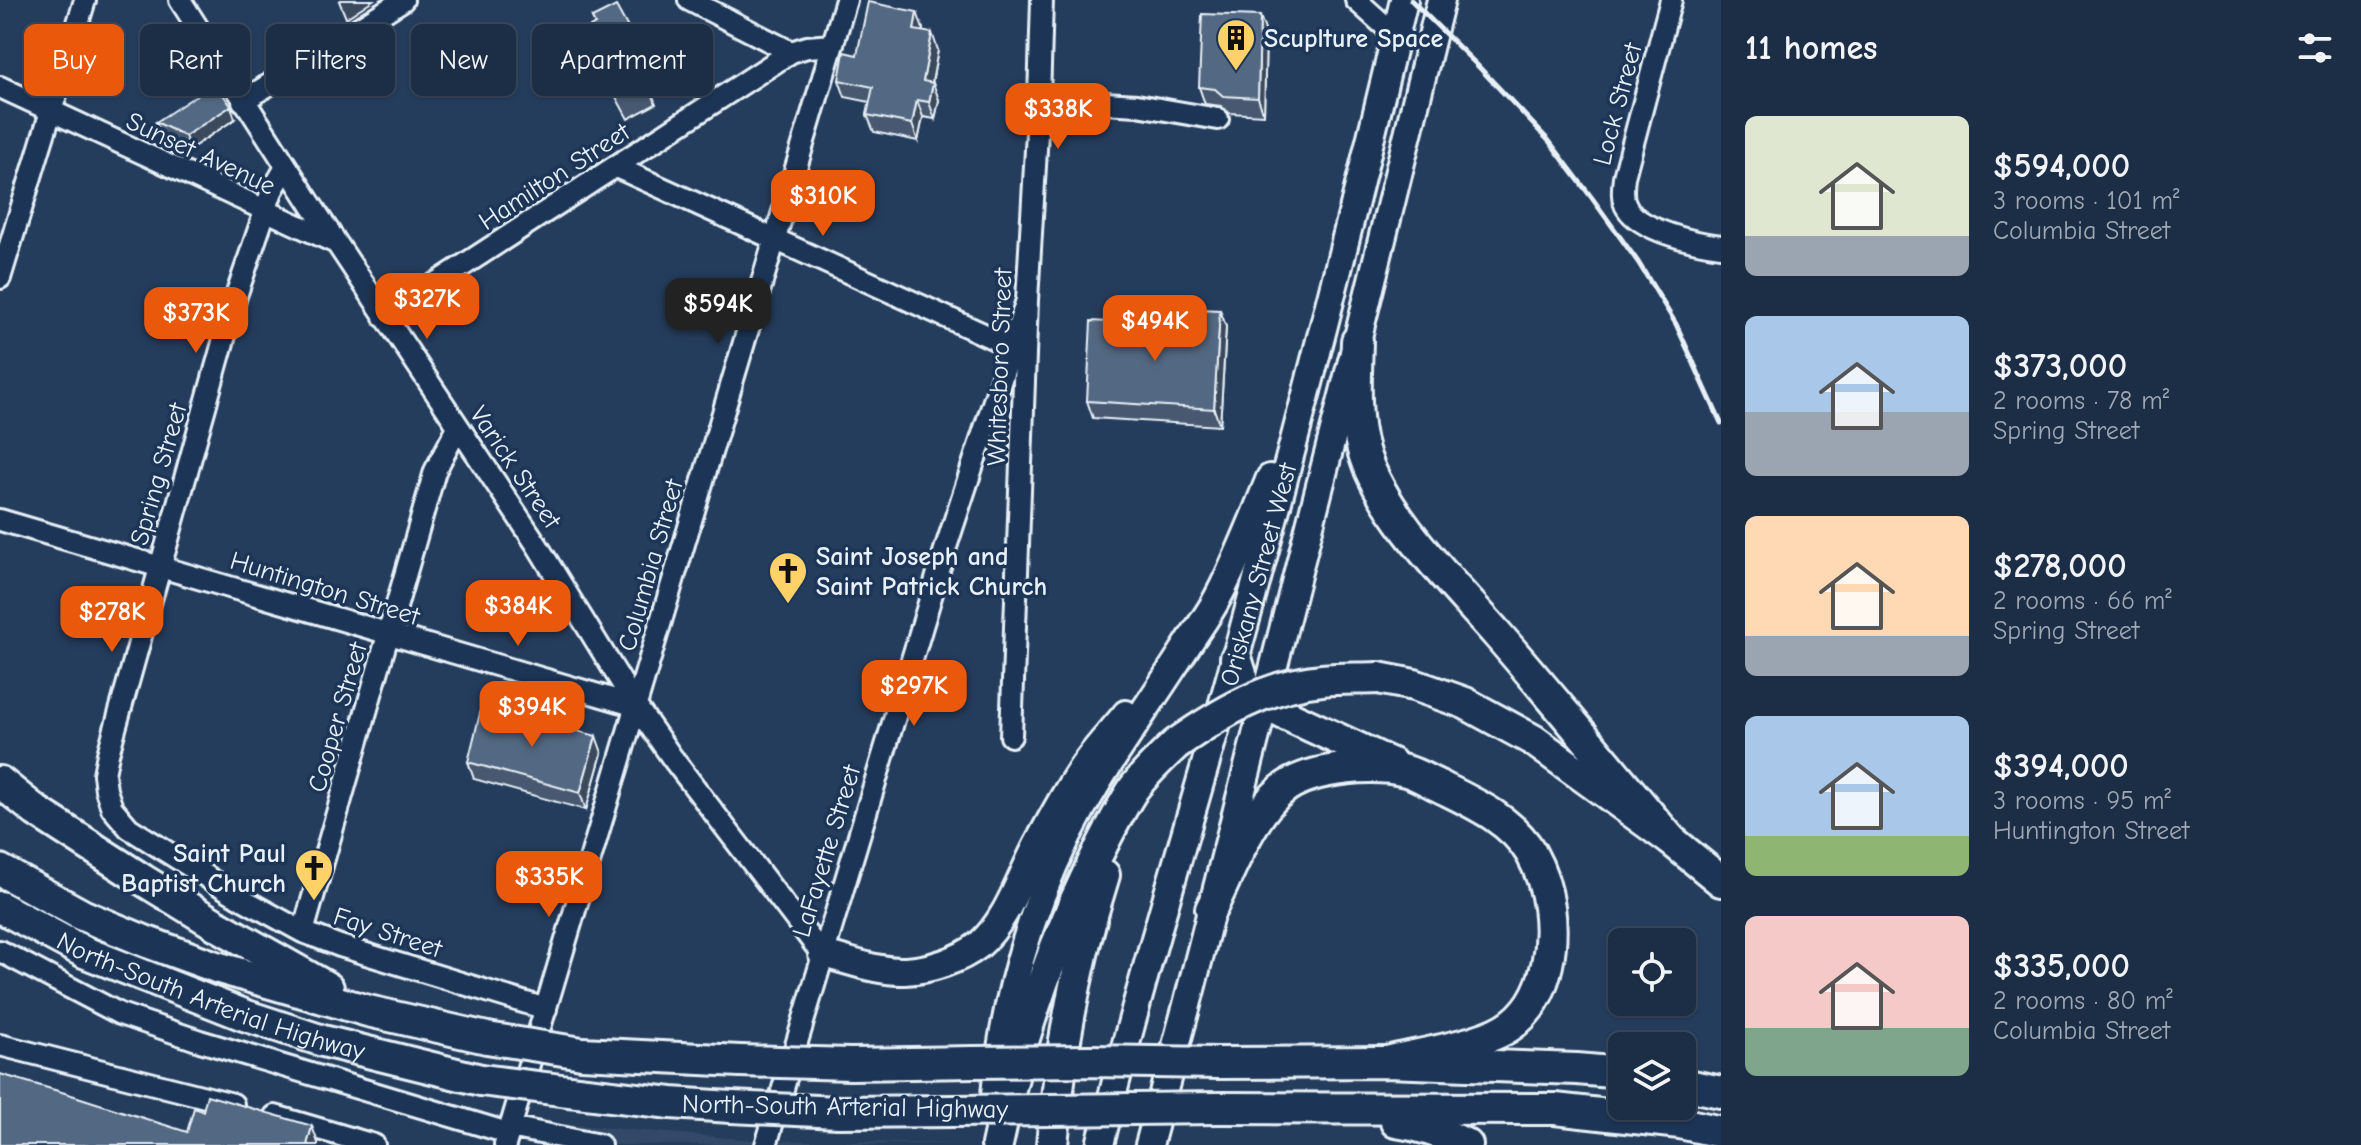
<!DOCTYPE html>
<html lang="en">
<head>
<meta charset="utf-8">
<style>
	:root { --surface:#1c2e46; --page:#25364d; --text:#f1f3f6; --muted:#a0a8b3; --line:#3a4a5f; --accent:#ea580c }
	body { margin:0; font-family:"Comic Neue",sans-serif; background:var(--page); color:var(--text); height:100vh; display:flex; flex-direction:column; font-size:30px; white-space:nowrap }
	* { box-sizing:border-box; margin:0 }
	p { font-size:26px; color:var(--muted) }
	.icon { flex:none; width:44px; height:44px; fill:none; stroke:currentColor; stroke-width:2; stroke-linecap:round; stroke-linejoin:round }
	.map { position:relative; flex:1; overflow:hidden }
	.drawer { display:flex; flex-direction:column; background:var(--surface); width:640px }
	.drawer>* { flex:none }
	.banner { position:absolute; left:24px; top:24px; width:760px; height:72px; display:flex; gap:16px }
	.tools { position:absolute; left:1608px; top:928px; display:grid; gap:16px }
	.tools a { display:grid; place-items:center; width:88px; height:88px; border-radius:12px; background:var(--surface); box-shadow:0 2px 6px #0004,0 0 0 2px var(--line); font-size:40px }
	.price { position:absolute; translate:-50% -68px; padding:0 18px; border-radius:16px; background:var(--accent); color:#fff; font-size:26px; line-height:52px; filter:drop-shadow(0 2px 4px #0008) }
	.price::after { content:''; position:absolute; left:50%; top:48px; width:24px; height:18px; margin-left:-12px; background:inherit; clip-path:polygon(0 0,100% 0,50% 100%) }
	.price.active { background:#222; color:#fff }
	ul { padding:0; list-style:none }
	li { display:flex; align-items:center; gap:24px; height:200px; padding:0 24px }
	li span { display:grid; place-items:center; flex:none; width:224px; height:160px; border-radius:12px; color:#555 }
	li>.icon { margin-inline-start:auto }
	span .icon { width:96px; height:96px; fill:#fffc; stroke-width:1 }
	li b { font-size:34px }
	h2 { display:flex; justify-content:space-between; align-items:center; height:96px; padding:0 24px; font-size:34px }
	.chip { padding:0 28px; border-radius:12px; background:var(--surface); box-shadow:0 2px 6px #0004,0 0 0 2px var(--line); font-size:28px; line-height:72px }
	.chip.active { background:var(--accent); color:#fff }
	main { display:flex; flex:1; min-height:0 }
	.map>svg:first-child { display:block }
</style>
</head>
<body>
<main>
<div class="map">
<svg width="1721" height="1145" viewBox="0 0 1721 1145">
	<rect width="100%" height="100%" fill="#253d5d"/>
	<filter id="ink" filterUnits="userSpaceOnUse"><feTurbulence type="fractalNoise" baseFrequency=".0125" numOctaves="2"/><feDisplacementMap in="SourceGraphic" scale="16" xChannelSelector="R" yChannelSelector="G"/><feConvolveMatrix kernelMatrix="1 2 1 2 8 2 1 2 1" color-interpolation-filters="sRGB"/></filter>
	<g filter="url(#ink)">
		<path fill="#334a68" d="M530,1121l222,19 214,4 -443,1z"/>
		<g fill="none" stroke-linecap="round" stroke-linejoin="round">
			<g stroke="#e8f1f8" stroke-width="26">
				<path id="minor" d="M180,0l132,206 225,339 99,161 37,53 149,195
					M689,0l102,52
					M1356,0l40,36
					M1671,0l-47,177c-1,10 -3,22 3,31 14,23 69,35 94,38
					M0,87l336,156
					M1039,99l98,6 81,14
					M243,101l160,-101
					M286,167l-14,24 -36,105 -128,458 -4,20 2,16 6,18 17,20 108,68 66,36 37,14 206,63
					M616,167l396,180
					M0,278l85,-278
					M384,317l407,-265 16,-5 26,-2
					M0,520l636,186
					M1011,736l16,-436 12,-201 3,-99
					M303,932l132,-461 23,-44
					M0,951l120,63 80,27 308,92
					M0,1045l233,59
					M275,1116l99,29
					M510,1127l90,18
					M505,1145l341,-1145
					M766,1145l179,-595 82,-250"/>
			</g>
			<g stroke="#e8f1f8" stroke-width="32">
				<g id="major">
					<path d="M822,954c28,6 54,18 83,17 24,-1 55,-11 74,-26 30,-26 42,-71 61,-105 14,-26 29,-55 47,-79 12,-16 26,-31 39,-47"/>
					<path d="M993,1117c9,-120 43,-237 107,-339 29,-46 61,-91 90,-137 10,-15 21,-30 29,-46 20,-38 35,-78 51,-117"/>
					<path id="s1" d="M1100,1145c40,-165 91,-326 136,-489 60,-217 116,-437 168,-656"/>
					<path d="M1149,1145l38,-140 170,-664 84,-341"/>
				</g>
			</g>
			<g stroke="#e8f1f8" stroke-width="36">
				<g id="highway">
					<path d="M1357,341c-1,36 -4,74 6,109 17,63 92,136 135,185 59,68 115,137 173,205"/>
					<path d="M1236,658l9,29 18,17 129,60"/>
					<path d="M1378,678l36,7 51,18 68,37 138,100 50,41"/>
					<path d="M0,782l36,29 107,69 72,44 113,64"/>
					<path d="M0,870l82,45 65,27 69,25 152,44 119,27"/>
					<path id="s2" d="M0,907l84,45 160,63 79,26 158,39"/>
					<path d="M1211,909c20,-39 42,-104 81,-126 29,-15 82,-20 114,-12 11,3 22,10 33,15 34,17 72,33 92,67 19,34 24,75 16,112 -6,27 -18,50 -42,64 -27,16 -85,25 -118,33"/>
					<path d="M582,1053l158,8"/>
					<path d="M1218,1063l169,-1 190,7 45,4"/>
					<path d="M851,1064l122,-2"/>
					<path d="M1682,1084l39,8"/>
					<path d="M569,1091l102,12 60,4"/>
					<path d="M1218,1108l337,1 125,14 41,9"/>
					<path d="M839,1112l115,-1"/>
					<path d="M1396,1122c26,4 48,11 71,23"/>
					<path d="M997,1145c20,-98 52,-192 96,-282 13,-25 25,-51 41,-75 12,-16 27,-30 42,-44"/>
					<path d="M1052,1145c8,-91 24,-183 52,-270"/>
				</g>
			</g>
			<use href="#minor" stroke="#1d3557" stroke-width="20"/>
			<use href="#major" stroke="#1d3557" stroke-width="26"/>
			<use href="#highway" stroke="#1d3557" stroke-width="30"/>
			<path stroke="#e8f1f8" stroke-width="5" d="M1411,0l65,64 73,77 43,57 46,64 38,62 45,99"/>
			<g stroke="#e8f1f8" stroke-width="36" stroke-linecap="butt">
				<path id="highway-bridge" d="M1176,744c44,-31 91,-59 146,-64 19,-2 38,-1 56,-2
					M487,1038l95,15
					M740,1061l111,3
					M973,1062l117,-1 128,2
					M481,1080l88,11
					M731,1107l108,5
					M954,1111l264,-3"/>
			</g>
			<use href="#highway-bridge" stroke="#1d3557" stroke-width="30"/>
		</g>
		<path fill="#475970" stroke="#e8f1f8" stroke-width="2" d="M592,18l39,15 9,25 -4,2 11,19 9,25 -28,15 -24,-44 -9,5 -10,-20 -9,-25 19,-10z
			M923,29v2l15,19 -6,33 7,17 -4,19 -12,-2 -5,24 -44,-9 -7,-17 3,-13 -25,-5 -6,-17 18,-25z
			M1266,33l-2,82 -35,-2 -8,-7 -16,-2 -6,-17z
			M235,119l-45,30 -29,-14 -5,-13z
			M1220,310l6,17 -6,99 -127,-8 -6,-17z
			M602,753l-16,57 -112,-31 -6,-17z"/>
		<path fill="#3a485b" stroke="#e8f1f8" stroke-width="2" d="M341,0h32l-27,18 -7,-17z
			M917,12l6,17 -3,18 -6,-17z
			M1260,16l6,17 -2,82 -6,-17z
			M932,33l6,17 -9,48 -6,-17z
			M933,83l6,17 -4,19 -6,-17z
			M917,100l6,17 -5,24 -6,-17z
			M231,106l4,13 -45,30 -5,-13z
			M1220,310l6,17 -6,99 -6,-17z
			M596,736l6,17 -16,57 -6,-17z
			M312,1126l6,17v2h-11z"/>
		<path fill="#536782" stroke="#e8f1f8" stroke-width="2" d="M868,2l49,10 -3,18 18,3 -9,48 10,2 -4,19 -12,-2 -5,24 -45,-9 6,-28 -34,-7 5,-28 13,3z
			M616,6l15,27 -7,4 23,42 -28,15 -24,-44 -9,5 -10,-20 19,-11 -3,-6z
			M1202,14l58,2 -2,82 -35,-2 -8,-7 -16,-2z
			M215,83l16,23 -46,30 -29,-14z
			M1197,309l23,1 -6,99 -127,-8 4,-80 105,6z
			M482,705l114,31 -16,57 -112,-31z
			M0,1074l65,19 122,39 7,-24 9,3 4,-16 105,31 -5,19h-307z"/>
	</g>
	<defs>
		<g id="building-pin" transform="scale(2)"><path d="M0 17L-7.5 6A9.5 9.5 0 1 1 7.5 6Z" fill="#ffd166" stroke="#1d3557"/><path d="M-4-6H4V6H1V3H-1V6H-4ZM-2.5-4.3h1.7v1.8h-1.7ZM.8-4.3h1.7v1.8H.8ZM-2.5-1h1.7V.8h-1.7ZM.8-1h1.7V.8H.8Z" fill="#111"/></g>
		<g id="church-pin" transform="scale(2)"><path d="M0 17L-7.5 6A9.5 9.5 0 1 1 7.5 6Z" fill="#ffd166" stroke="#1d3557"/><path d="M-1.2-6h2.4v3.5h3.3v2.4h-3.3V6h-2.4V-.1h-3.3v-2.4h3.3Z" fill="#111"/></g>
	</defs>
	<g fill-rule="evenodd">
		<use href="#building-pin" x="1236" y="38"/>
		<use href="#church-pin" x="788" y="571"/>
		<use href="#church-pin" x="314" y="868"/>
	</g>
	<g text-anchor="middle" stroke-width="7" stroke-linejoin="round" paint-order="stroke">
		<g font-size="26" font-weight="bold" fill="#e8f1f8" stroke="#1d3557" text-anchor="start">
			<text x="1264" y="47">Scuplture Space</text>
			<text x="816" y="565">Saint Joseph and<tspan x="816" dy="30">Saint Patrick Church</tspan></text>
			<text x="286" y="862" text-anchor="end">Saint Paul<tspan x="286" dy="30">Baptist Church</tspan></text>
		</g>
		<g font-size="26" fill="#e8f1f8" stroke="#1d3557">
			<text transform="translate(1617 104) rotate(-75)" y="9">Lock Street</text>
			<text transform="translate(201 153) rotate(25)" y="9">Sunset Avenue</text>
			<text transform="translate(554 176) rotate(-33)" y="9">Hamilton Street</text>
			<text transform="translate(999 367) rotate(-88)" y="9">Whitesboro Street</text>
			<text transform="translate(516 467) rotate(56)" y="9">Varick Street</text>
			<text transform="translate(158 474) rotate(-74)" y="9">Spring Street</text>
			<text transform="translate(650 565) rotate(-74)" y="9">Columbia Street</text>
			<text dy="9" stroke="none"><textPath href="#s1" startOffset="592">Oriskany Street West</textPath></text>
			<text transform="translate(325 588) rotate(17)" y="9">Huntington Street</text>
			<text transform="translate(337 717) rotate(-74)" y="9">Cooper Street</text>
			<text transform="translate(826 851) rotate(-73)" y="9">LaFayette Street</text>
			<text transform="translate(388 932) rotate(18)" y="9">Fay Street</text>
			<text dy="9" stroke="none"><textPath href="#s2" startOffset="230">North-South Arterial Highway</textPath></text>
			<text transform="translate(845 1106) rotate(1)" y="9">North-South Arterial Highway</text>
		</g>
	</g>
</svg>
<div class="tools">
<a><svg class="icon" aria-label="locate" viewBox="0 0 24 24"><circle cx="12" cy="12" r="6"/><path d="M12 2v4M12 18v4M2 12h4M18 12h4"/></svg></a>
<a><svg class="icon" aria-label="layers" viewBox="0 0 24 24"><path d="M12 4l9 5-9 5-9-5zM3 14l9 5 9-5"/></svg></a>
</div>
<b class="price" style="left:1058px;top:151px">$338K</b>
<b class="price" style="left:823px;top:238px">$310K</b>
<b class="price" style="left:427px;top:341px">$327K</b>
<b class="price active" style="left:718px;top:346px">$594K</b>
<b class="price" style="left:196px;top:355px">$373K</b>
<b class="price" style="left:1155px;top:363px">$494K</b>
<b class="price" style="left:518px;top:648px">$384K</b>
<b class="price" style="left:112px;top:654px">$278K</b>
<b class="price" style="left:914px;top:728px">$297K</b>
<b class="price" style="left:532px;top:749px">$394K</b>
<b class="price" style="left:549px;top:919px">$335K</b>
<div class="banner">
<a class="chip active">Buy</a>
<a class="chip">Rent</a>
<a class="chip">Filters</a>
<a class="chip">New</a>
<a class="chip">Apartment</a>
</div>
</div>
<section class="drawer">
<h2>11 homes<svg class="icon" aria-label="filters" viewBox="0 0 24 24"><path d="M4 7h16M4 17h16"/><circle cx="9" cy="7" r="2"/><circle cx="15" cy="17" r="2"/></svg></h2>
<ul>
<li><span style="background:linear-gradient(#dfe7d0 75%,#9aa5b1 0)"><svg class="icon" aria-label="home" viewBox="0 0 24 24"><path d="M3 11l9-7 9 7M6 9v11h12V9"/></svg></span><div><b>$594,000</b><p>3 rooms · 101 m²</p><p>Columbia Street</p></div></li>
<li><span style="background:linear-gradient(#a9c7e8 60%,#9aa5b1 0)"><svg class="icon" aria-label="home" viewBox="0 0 24 24"><path d="M3 11l9-7 9 7M6 9v11h12V9"/></svg></span><div><b>$373,000</b><p>2 rooms · 78 m²</p><p>Spring Street</p></div></li>
<li><span style="background:linear-gradient(#ffd9b3 75%,#9aa5b1 0)"><svg class="icon" aria-label="home" viewBox="0 0 24 24"><path d="M3 11l9-7 9 7M6 9v11h12V9"/></svg></span><div><b>$278,000</b><p>2 rooms · 66 m²</p><p>Spring Street</p></div></li>
<li><span style="background:linear-gradient(#a9c7e8 75%,#8fb573 0)"><svg class="icon" aria-label="home" viewBox="0 0 24 24"><path d="M3 11l9-7 9 7M6 9v11h12V9"/></svg></span><div><b>$394,000</b><p>3 rooms · 95 m²</p><p>Huntington Street</p></div></li>
<li><span style="background:linear-gradient(#f6c9c9 70%,#7fa58c 0)"><svg class="icon" aria-label="home" viewBox="0 0 24 24"><path d="M3 11l9-7 9 7M6 9v11h12V9"/></svg></span><div><b>$335,000</b><p>2 rooms · 80 m²</p><p>Columbia Street</p></div></li>
</ul>
</section>
</main>
</body>
</html>
